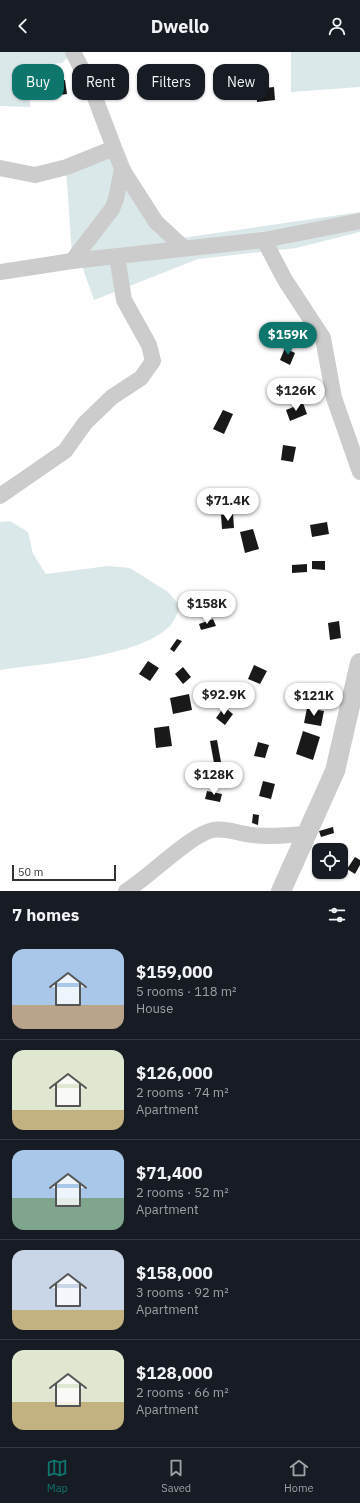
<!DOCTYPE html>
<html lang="en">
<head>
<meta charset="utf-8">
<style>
	:root { --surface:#171b24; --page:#20242c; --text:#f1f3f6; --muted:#9ea1a6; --line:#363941; --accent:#0f766e }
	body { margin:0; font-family:"IBM Plex Sans",sans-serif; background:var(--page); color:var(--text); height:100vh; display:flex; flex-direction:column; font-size:15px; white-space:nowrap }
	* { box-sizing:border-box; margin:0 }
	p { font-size:13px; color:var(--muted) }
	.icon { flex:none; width:22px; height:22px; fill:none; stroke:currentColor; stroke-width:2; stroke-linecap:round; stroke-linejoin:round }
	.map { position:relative; height:839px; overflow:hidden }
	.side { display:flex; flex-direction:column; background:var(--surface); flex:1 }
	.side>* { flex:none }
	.top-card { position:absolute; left:12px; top:12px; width:336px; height:36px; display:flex; gap:8px }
	.buttons { position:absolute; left:312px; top:791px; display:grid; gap:8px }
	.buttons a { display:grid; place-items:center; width:36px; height:36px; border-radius:8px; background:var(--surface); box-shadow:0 1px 3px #0004; font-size:20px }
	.scale { position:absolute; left:12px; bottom:10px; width:104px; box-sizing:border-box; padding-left:4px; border:2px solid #323232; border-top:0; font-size:11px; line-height:14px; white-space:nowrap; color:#323232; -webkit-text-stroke:3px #fff; paint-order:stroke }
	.price { position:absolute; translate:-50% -34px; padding:0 9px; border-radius:14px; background:#fff; color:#222; font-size:13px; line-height:26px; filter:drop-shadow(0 1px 2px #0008) }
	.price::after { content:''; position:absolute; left:50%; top:24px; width:12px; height:9px; margin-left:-6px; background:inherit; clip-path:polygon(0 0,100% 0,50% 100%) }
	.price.active { background:var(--accent); color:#fff }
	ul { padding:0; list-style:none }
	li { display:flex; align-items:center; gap:12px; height:100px; padding:0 12px }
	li+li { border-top:1px solid var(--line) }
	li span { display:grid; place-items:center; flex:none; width:112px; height:80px; border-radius:12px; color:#555 }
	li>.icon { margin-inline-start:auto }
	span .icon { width:48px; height:48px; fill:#fffc; stroke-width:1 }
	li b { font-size:17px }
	h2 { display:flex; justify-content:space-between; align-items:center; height:48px; padding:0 12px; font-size:17px }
	.tag { padding:0 14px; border-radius:12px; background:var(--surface); box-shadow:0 1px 3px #0004; font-size:14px; line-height:36px }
	.tag.active { background:var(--accent); color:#fff }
	header { display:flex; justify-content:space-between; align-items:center; height:52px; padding:0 12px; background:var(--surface); font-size:18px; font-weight:700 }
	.tabs { display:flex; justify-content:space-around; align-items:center; height:56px; border-top:1px solid var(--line); background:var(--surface); font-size:11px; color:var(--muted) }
	.tabs a { display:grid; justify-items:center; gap:2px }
	.tabs .active { color:var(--accent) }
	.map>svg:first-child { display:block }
</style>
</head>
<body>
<header><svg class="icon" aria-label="back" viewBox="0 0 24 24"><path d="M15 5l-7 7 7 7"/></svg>Dwello<svg class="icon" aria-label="person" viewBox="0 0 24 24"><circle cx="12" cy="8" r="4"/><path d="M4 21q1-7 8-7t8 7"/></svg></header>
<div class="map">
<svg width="360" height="839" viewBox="0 0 360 839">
	<rect width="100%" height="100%" fill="#fff"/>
	<path fill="#dbe8e9" d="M0,0h73l-11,11 -33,3 1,41 -30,-1z
		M291,0h69v35l-69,5z
		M123,96l19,47 40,43 178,-26v20l-64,16 -98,11 -104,41 -12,-34 -10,-12 -6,-85z
		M10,469l18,11 5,22 13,20 62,-8 22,2 38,24 13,15c-4,6 -7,14 -11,19 -32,32 -126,37 -170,44v-148z"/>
	<path fill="#191919" d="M65,28l2,14 -21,3 -1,-14z
		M274,35l1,13 -18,2 -1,-13z
		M285,296l10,5 -5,12 -10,-5z
		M303,351l4,11 -17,7 -4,-11z
		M223,358l10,4 -9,20 -11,-5z
		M283,393l13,2 -3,15 -12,-2z
		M233,462l1,14 -12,1 -1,-14z
		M327,470l2,12 -17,3 -2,-12z
		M253,477l6,20 -14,4 -5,-21z
		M312,509h13v9l-13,-1z
		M307,512v8l-15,1v-8z
		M213,567l3,7 -15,4 -2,-6z
		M339,569l2,17 -11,2 -2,-17z
		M177,587l5,2 -8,11 -4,-3z
		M148,609l11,7 -9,13 -11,-7z
		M254,613l13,6 -7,13 -12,-5z
		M183,615l8,10 -8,7 -8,-10z
		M308,633l13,3 -2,12 -13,-2z
		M235,637l9,4 -4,11 -10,-4z
		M189,642l3,16 -19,4 -3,-16z
		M224,655l9,7 -8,11 -9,-7z
		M307,656l17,3 -3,15 -17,-3z
		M169,674l3,20 -16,2 -2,-20z
		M303,679l17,6 -7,23 -17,-6z
		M217,688l4,22 -7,1 -4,-22z
		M258,690l11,3 -4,13 -11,-2z
		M263,729l12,3 -4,15 -12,-3z
		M207,739l15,3 -2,8 -15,-3z
		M253,762l6,1 -1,10 -6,-2z
		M333,775l1,6 -13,4 -2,-6z
		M355,805l5,3v5l-5,9 -8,-5z"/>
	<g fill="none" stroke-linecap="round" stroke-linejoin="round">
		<path stroke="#ccc" stroke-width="16" d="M73,0l18,35 31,82 34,53 28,26
			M0,116l35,7 32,-8 47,-19
			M264,188l21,40 38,58 11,60 26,74
			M72,209l40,-52 4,-10 6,-30
			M0,220l72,-11 192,-21 96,-19
			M0,444l65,-45 20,-28 27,-26 29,-19 12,-17 -4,-16 -25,-45 -7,-44
			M126,839c23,-14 65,-57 87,-61 12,-2 21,2 33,4 19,4 41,1 61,0"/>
		<path stroke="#ccc" stroke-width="20" d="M281,839l54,-120 25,-108"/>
	</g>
</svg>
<div class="buttons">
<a><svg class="icon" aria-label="locate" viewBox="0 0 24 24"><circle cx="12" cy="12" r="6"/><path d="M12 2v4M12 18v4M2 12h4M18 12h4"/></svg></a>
</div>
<div class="scale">50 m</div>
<b class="price active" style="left:288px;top:304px">$159K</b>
<b class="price" style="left:296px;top:360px">$126K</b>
<b class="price" style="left:228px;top:470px">$71.4K</b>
<b class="price" style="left:207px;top:573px">$158K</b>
<b class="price" style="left:224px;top:664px">$92.9K</b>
<b class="price" style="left:314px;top:665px">$121K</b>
<b class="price" style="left:214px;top:744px">$128K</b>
<div class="top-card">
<a class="tag active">Buy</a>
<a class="tag">Rent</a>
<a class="tag">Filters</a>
<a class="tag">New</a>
</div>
</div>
<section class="side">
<h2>7 homes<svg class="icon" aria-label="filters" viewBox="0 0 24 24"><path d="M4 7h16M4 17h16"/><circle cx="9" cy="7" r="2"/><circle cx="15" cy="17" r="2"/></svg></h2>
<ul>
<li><span style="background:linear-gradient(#a9c7e8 70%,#b9a48a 0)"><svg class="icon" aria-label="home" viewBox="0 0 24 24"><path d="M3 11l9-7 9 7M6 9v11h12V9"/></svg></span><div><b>$159,000</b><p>5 rooms · 118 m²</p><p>House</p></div></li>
<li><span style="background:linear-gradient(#dfe7d0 75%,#c2b280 0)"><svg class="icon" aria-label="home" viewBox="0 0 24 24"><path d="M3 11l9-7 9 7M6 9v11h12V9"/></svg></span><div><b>$126,000</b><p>2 rooms · 74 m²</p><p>Apartment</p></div></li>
<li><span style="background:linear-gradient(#a9c7e8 60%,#7fa58c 0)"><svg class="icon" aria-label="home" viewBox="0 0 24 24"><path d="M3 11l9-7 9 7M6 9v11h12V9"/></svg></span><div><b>$71,400</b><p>2 rooms · 52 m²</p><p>Apartment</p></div></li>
<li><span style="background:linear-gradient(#c9d6e8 75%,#c2b280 0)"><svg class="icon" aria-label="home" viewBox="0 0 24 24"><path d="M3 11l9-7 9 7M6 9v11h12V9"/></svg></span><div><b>$158,000</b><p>3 rooms · 92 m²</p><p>Apartment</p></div></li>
<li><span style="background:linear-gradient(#dfe7d0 65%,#c2b280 0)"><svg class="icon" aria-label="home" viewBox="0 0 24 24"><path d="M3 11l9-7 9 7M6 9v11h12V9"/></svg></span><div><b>$128,000</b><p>2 rooms · 66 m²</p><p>Apartment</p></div></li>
</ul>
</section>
<nav class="tabs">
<a class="active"><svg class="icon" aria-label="map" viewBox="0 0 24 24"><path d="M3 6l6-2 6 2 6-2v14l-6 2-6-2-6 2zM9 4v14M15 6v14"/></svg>Map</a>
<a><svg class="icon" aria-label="saved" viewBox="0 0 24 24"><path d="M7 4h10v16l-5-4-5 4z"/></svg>Saved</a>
<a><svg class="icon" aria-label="home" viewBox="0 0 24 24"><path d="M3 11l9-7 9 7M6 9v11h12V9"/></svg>Home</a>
</nav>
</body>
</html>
